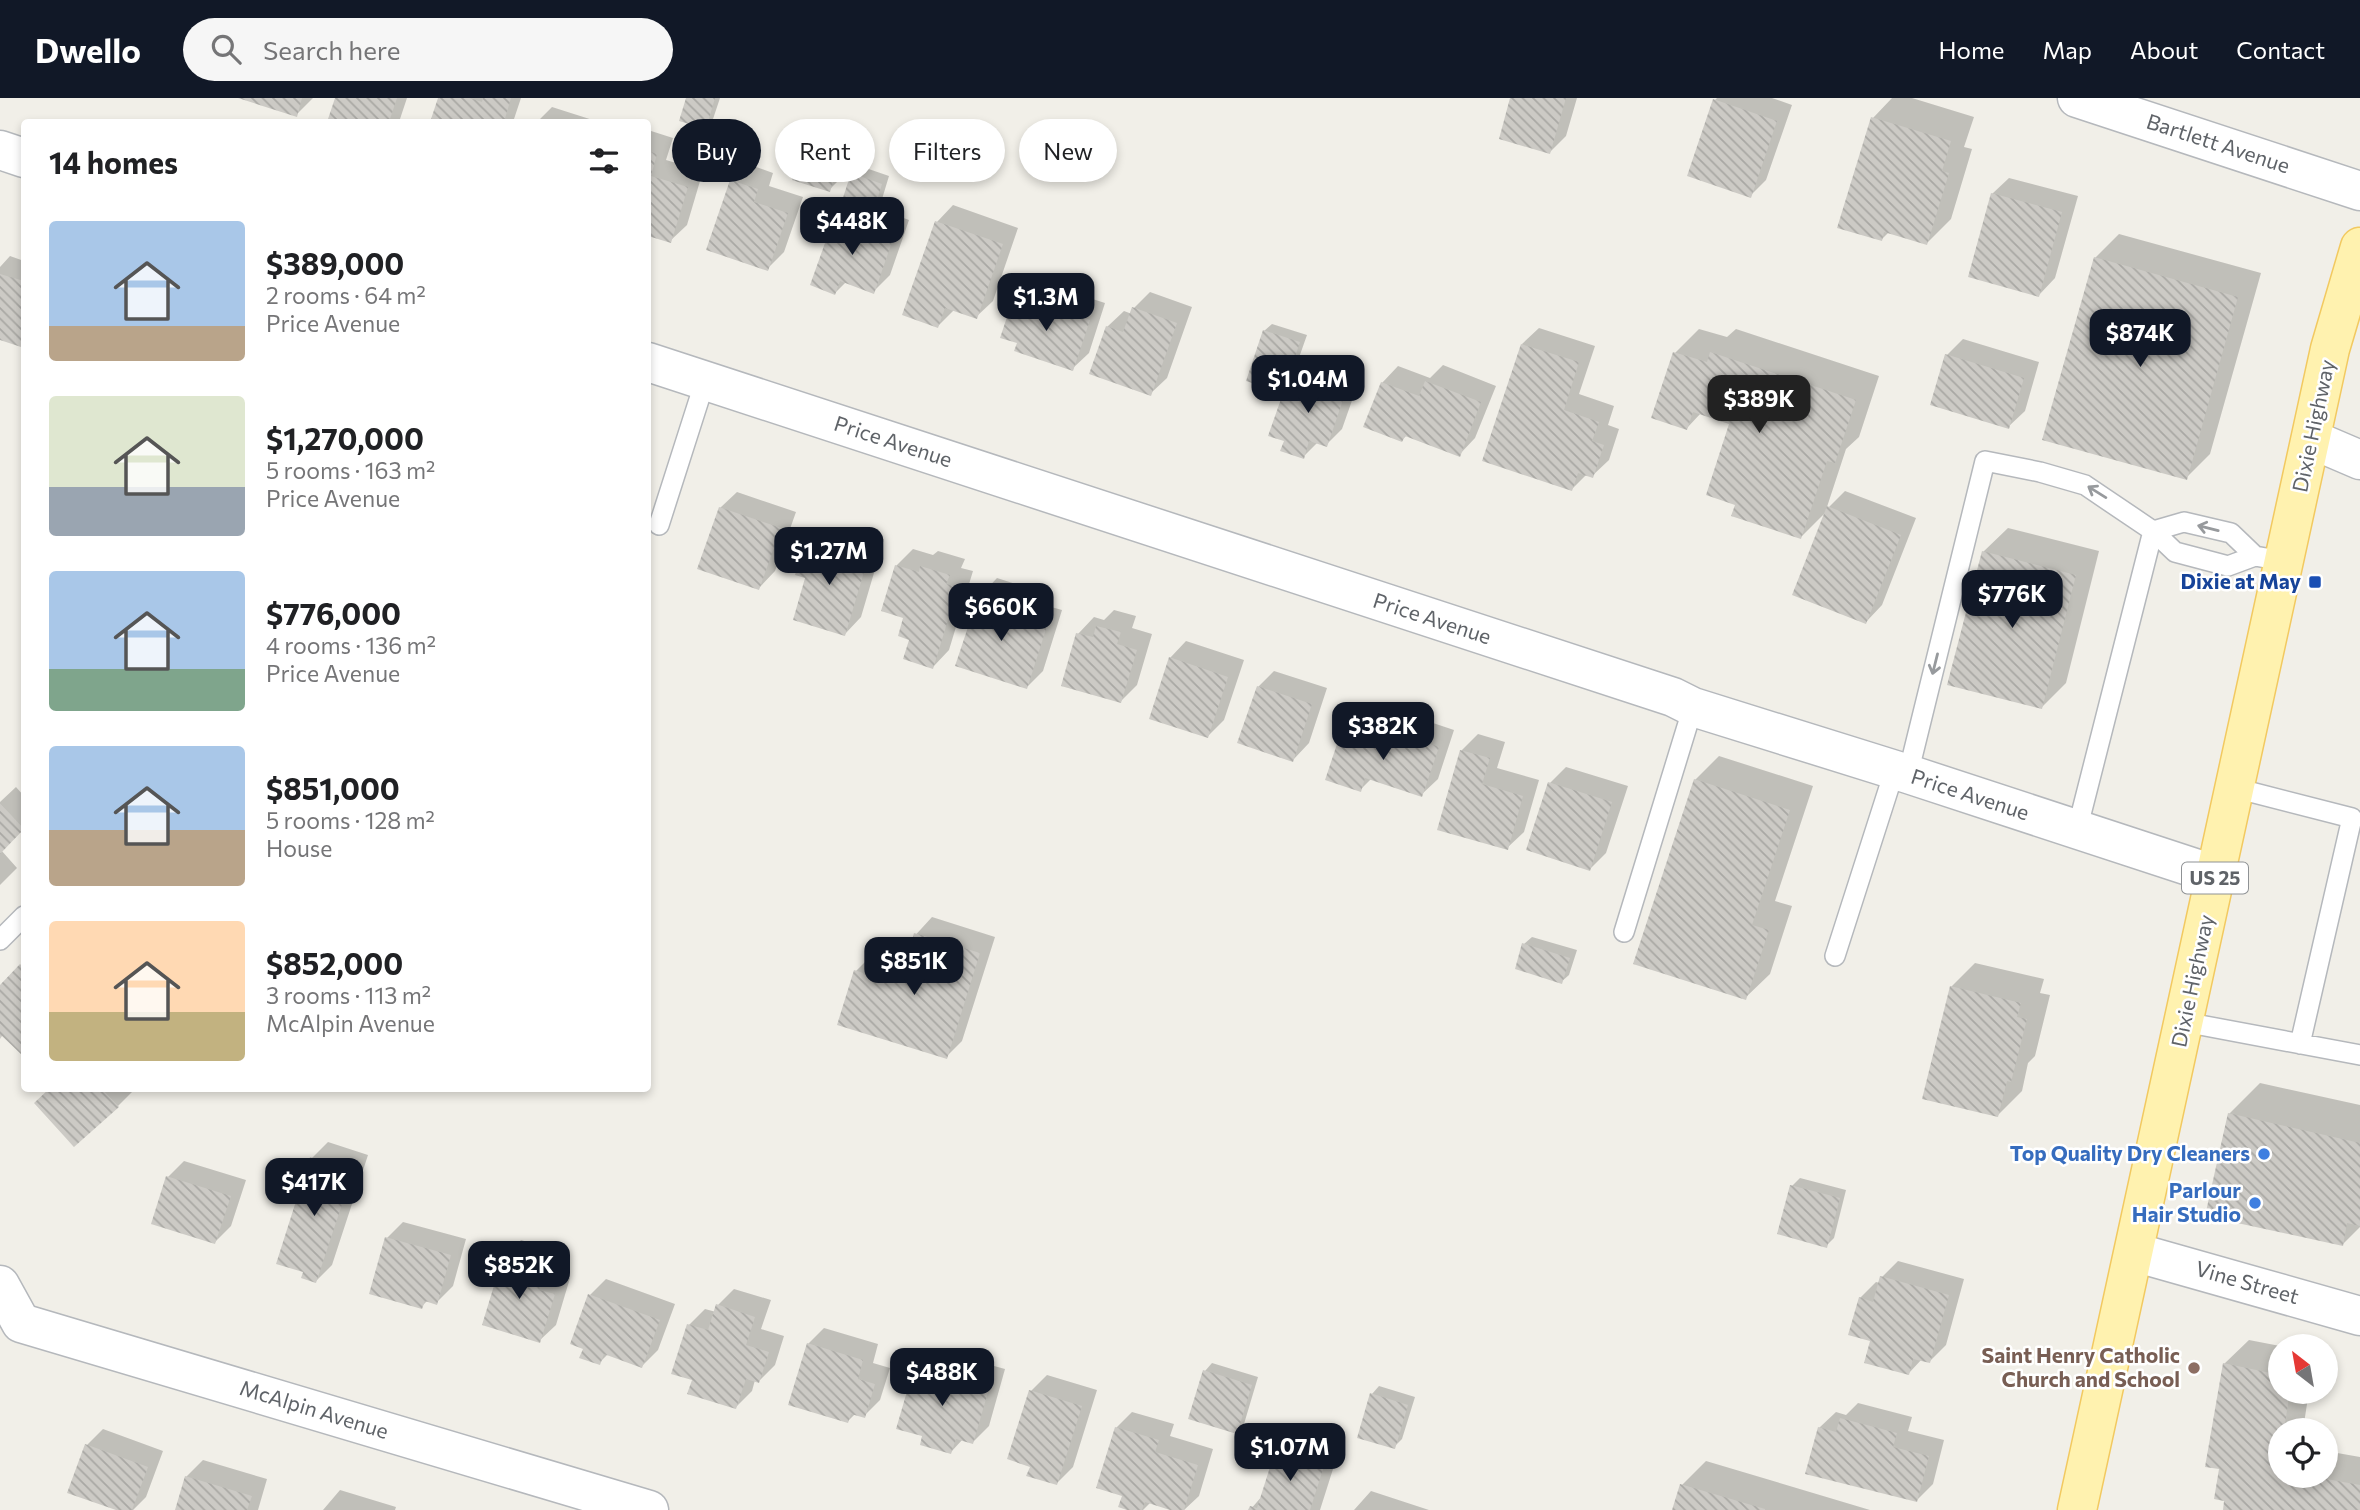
<!DOCTYPE html>
<html lang="en">
<head>
<meta charset="utf-8">
<style>
	:root { --surface:#fff; --page:#f6f6f6; --text:#202124; --muted:#757577; --accent:#111827 }
	body { margin:0; font-family:Commissioner,sans-serif; background:var(--page); color:var(--text); height:100vh; display:flex; flex-direction:column; font-size:26px; white-space:nowrap }
	* { box-sizing:border-box; margin:0 }
	p { font-size:23px; color:var(--muted) }
	.icon { flex:none; width:38px; height:38px; fill:none; stroke:currentColor; stroke-width:2; stroke-linecap:round; stroke-linejoin:round }
	.map { position:relative; flex:1; overflow:hidden }
	.details { position:absolute; left:21px; top:21px; width:630px; height:973px; display:flex; flex-direction:column; background:var(--surface); border-radius:7px; box-shadow:0 4px 10px #0003 }
	.details>* { flex:none }
	.top-card { position:absolute; left:672px; top:21px; width:665px; height:63px; display:flex; gap:14px }
	.needle { width:46px; rotate:329deg }
	.tools { position:absolute; left:2268px; top:1236px; display:grid; gap:14px }
	.tools a { display:grid; place-items:center; width:70px; height:70px; border-radius:50%; background:var(--surface); box-shadow:0 4px 10px #0003; font-size:35px }
	.price { position:absolute; translate:-50% -60px; padding:0 16px; border-radius:14px; background:var(--accent); color:#fff; font-size:23px; line-height:46px; filter:drop-shadow(0 2px 4px #0008) }
	.price::after { content:''; position:absolute; left:50%; top:42px; width:21px; height:16px; margin-left:-10px; background:inherit; clip-path:polygon(0 0,100% 0,50% 100%) }
	.price.selected { background:#222; color:#fff }
	ul { padding:0; list-style:none }
	li { display:flex; align-items:center; gap:21px; height:175px; padding:0 28px }
	li span { display:grid; place-items:center; flex:none; width:196px; height:140px; border-radius:7px; color:#555 }
	li>.icon { margin-inline-start:auto }
	span .icon { width:84px; height:84px; fill:#fffc; stroke-width:1 }
	li b { font-size:30px }
	h2 { display:flex; justify-content:space-between; align-items:center; height:84px; padding:0 28px; font-size:30px }
	.chip { padding:0 24px; border-radius:32px; background:var(--surface); box-shadow:0 4px 10px #0003; font-size:24px; line-height:63px }
	.chip.selected { background:var(--accent); color:#fff }
	header { display:flex; align-items:center; gap:42px; box-sizing:border-box; height:98px; padding:0 35px; background:var(--accent); color:#fff }
	header strong { font-size:33px }
	nav { display:flex; gap:38px; margin-inline-start:auto; font-size:24px }
	.search { width:490px; height:63px; background:var(--page); display:flex; align-items:center; gap:18px; box-sizing:border-box; padding:0 24px; border-radius:38px; color:var(--muted); font-size:26px }
	.map>svg:first-child { display:block }
</style>
</head>
<body>
<header>
<strong>Dwello</strong>
<div class="search"><svg class="icon" aria-label="search" viewBox="0 0 24 24"><circle cx="10" cy="10" r="6"/><path d="M15 15l6 6"/></svg>Search here</div>
<nav><a>Home</a><a>Map</a><a>About</a><a>Contact</a></nav>
</header>
<div class="map">
<svg width="2360" height="1412" viewBox="0 0 2360 1412">
	<defs>
		<pattern id="building-back-hatch" width="6" height="6" patternUnits="userSpaceOnUse" patternTransform="scale(1.75)"><rect width="6" height="6" fill="#cccac5"/><path d="M-1 5l2 2M0 0l6 6M5-1l2 2" fill="none" stroke="#a9a8a4"/></pattern>
	</defs>
	<rect width="100%" height="100%" fill="#f1efe8"/>
	<path fill="#0003" d="M241,0h72l-17,17z
		M337,0h70l-8,24h-70z
		M440,0h81l-8,24h-81z
		M688,0h32l-7,21 -8,8z
		M1512,0h65l-11,38 -16,16z
		M1717,0h55l20,7 -26,75 -16,16 -35,-96z
		M1892,0h20l62,19 -10,30 8,2 -21,70 -24,24 -38,-11 -8,8 -8,-122z
		M552,9l47,15h-62z
		M648,32l25,8 -7,22 37,11 -16,54 -17,16 -22,-6z
		M815,34l35,11 -13,39 -8,8 -22,-50z
		M748,66l25,9 -4,13 34,11 -19,55 -17,17 -35,-88z
		M860,68l29,10 -10,33 30,11 -19,55 -17,17 -27,-10 -11,11 1,-77 8,-7 8,-35z
		M2009,80l69,18 -23,82 -16,17 -47,-101z
		M953,107l65,23 -25,73 -17,16 -22,-7 -16,16 -34,-12 33,-92z
		M2119,136l142,39 -51,181 -24,24 -91,-220z
		M10,158l14,5v85l-24,-8v-71z
		M1049,187l56,18 -16,50 -17,16 -53,-27 -5,-39 16,-16 12,4z
		M1150,194l42,15 -25,71 -17,16 -43,-67 17,-16 8,3 2,-6z
		M1272,226l35,11 -17,48 -7,8 -19,-60z
		M1539,230l56,18 -16,48 35,12 -6,19 11,4 -10,31 -17,16 -5,-2 -15,15 -50,-145z
		M1699,231l28,8 9,-8 143,47 -20,61 -13,12 -20,61 19,-19 71,27 -34,87 -16,17 -39,-111 -26,26 -63,-33 -7,-81 -30,-10 -14,15 -12,-75z
		M1963,241l76,23 -14,49 -17,16 -61,-72z
		M1318,259l44,15 -20,57 -16,16 -8,-3 -15,15 -17,-17 -4,-40 15,-15 5,-12z
		M1443,267l53,21 -21,52 -16,17 -52,-20 -5,5 -20,-57 16,-17 32,12z
		M737,394l59,20 -21,59 -16,17 -39,-80z
		M845,429l39,12 -23,78 -16,17 -38,-58 -2,-30 17,-17 16,5z
		M2008,430l91,23 -33,132 -24,24 -59,-155z
		M913,451l20,6 5,-4 27,8 -4,9 12,3 -24,79 -16,17 -22,-28 -5,-22 -23,-8 14,-44z
		M997,480l43,14 -3,11 25,7 -19,61 -16,16 -69,-22 23,-70z
		M1114,512l22,6 -4,12 20,6 -15,51 -16,16 -43,-67 16,-17 10,3z
		M1186,543l58,19 -20,60 -16,16 -38,-78z
		M1274,573l53,17 -18,55 -16,17 -35,-73z
		M1394,612l60,20 -16,49 -17,16 -49,-17 -12,12 -17,-57 16,-16 20,7z
		M1478,636l27,8 -8,26 42,12 -15,52 -17,16 -68,-19 23,-79z
		M1719,658l94,30 -38,115 17,5 -22,68 -25,24 -50,-218z
		M1566,669l62,19 -22,67 -16,16 -40,-86z
		M16,689l8,9v32l-23,22 16,18 -17,17v-83z
		M932,819l63,20 -33,104 -16,16 -90,-86 16,-16 24,7 4,-10z
		M1532,839l45,13 -8,25 -8,7 -37,-38z
		M24,864v92l-21,-20 -3,3v-49z
		M1975,865l69,16 -4,14 10,2 -15,61 -7,7 -6,28 -24,24 -47,-128z
		M2260,985l100,22v122l-18,18 -113,-131z
		M51,990h81l2,2 -16,16z
		M328,1044l40,13 -36,110 -16,16 -4,-123z
		M184,1063l62,19 -15,46 -16,16 -47,-65z
		M1800,1080l46,12 -12,48 -8,8 -34,-60z
		M403,1124l63,17 -13,47 -17,17 -8,-3 -7,7 -34,-69z
		M521,1142l39,12 -6,22 16,4 -14,47 -17,16 -34,-84z
		M1898,1163l66,18 -18,66 -16,16 -8,-2 -13,14 -37,-33 -12,-42 16,-16 4,1 2,-6z
		M606,1181l69,25 -17,46 -16,16 -34,-12 -9,9 -14,-15 5,-53z
		M734,1191l37,11 -10,29 23,7 -9,29 -16,16 -4,-1 -3,11 -17,17 -41,-30 -5,-53 16,-16 11,3 2,-7z
		M824,1230l54,16 -5,19 17,5 -10,32 -16,16 -9,-2 -7,7 -40,-77z
		M2249,1242l31,6v45h29l-6,39h-23v45h46v-24l34,6v53h-136l2,-10 -5,-32 3,-104z
		M933,1251l72,20 -16,57 -16,16 -10,-3 -12,13 -26,-17 -8,-70z
		M1212,1265l46,14 -14,47 -8,8 -31,-61z
		M1047,1277l50,15 -24,77 -16,16 -25,-18 -1,-74z
		M1379,1288l36,11 -13,42 -8,8 -22,-53z
		M1858,1305l54,14 -4,14 36,9 -11,44 -16,16 -98,-72 17,-16 10,3z
		M1132,1314l42,12 -4,12 43,13 -14,47 -15,14h-8l-25,-8 -8,8h-10l-9,-15 -8,-67z
		M103,1331l60,22 -17,46 -13,13h-12l-34,-65z
		M1294,1335l46,14 -20,63h-70l13,-15 14,-46z
		M203,1362l64,19 -9,31h-82l10,-33z
		M1706,1363l164,49h-196l8,-25z
		M340,1392l56,17 -1,3h-72z
		M1371,1393l58,19h-75z"/>
	<path fill="url(#building-back-hatch)" d="M238,0h64l-5,19z
		M335,0h62l-8,24h-62z
		M438,0h31l13,4 1,-4h28l-7,24h-74z
		M686,0h29l-9,31 -27,-8z
		M1510,0h56l-16,56 -51,-15z
		M1713,1l64,22 -26,77 -64,-22z
		M1871,19l80,24 -9,30 7,2 -22,72 -43,-13 -2,9 -45,-13z
		M806,41l37,12 -13,41 -38,-12z
		M648,53l9,3 -6,22 37,11 -17,56 -23,-7z
		M851,75l31,11 -11,36 -32,-10z
		M730,82l28,9 -4,13 34,11 -20,58 -62,-21z
		M1991,95l71,19 -23,85 -71,-20z
		M835,117l59,21 -20,58 -34,-13 -5,14 -25,-10z
		M935,123l68,23 -26,75 -32,-11 -7,20 -36,-13z
		M2094,159l144,40 -51,183 -145,-40z
		M0,176l24,7v67l-24,-8z
		M1031,202l59,20 -17,51 -59,-20 3,-8 -17,-5 12,-36 17,6z
		M1132,209l45,16 -26,73 -62,-22 17,-48 17,6z
		M1263,232l37,12 -17,51 -37,-12z
		M1521,246l58,18 -15,48 35,12 -7,19 12,4 -11,33 -15,-5 -6,18 -90,-30z
		M1673,254l34,10 3,-10 146,48 -21,63 -8,-2 -26,78 -70,-23 4,-11 -29,-10 23,-71 -36,-12 -6,18 -36,-12z
		M1945,256l79,24 -15,51 -79,-24z
		M1300,274l47,16 -20,59 -18,-6 -5,18 -24,-8 4,-10 -16,-5 13,-37 8,3z
		M1425,283l56,21 -21,55 -55,-21 -3,6 -39,-15 18,-45 38,14z
		M1827,408l74,29 -35,89 -74,-29z
		M719,409l62,21 -22,62 -62,-21z
		M827,444l42,13 -24,81 -52,-16 12,-42 -10,-3 9,-30 20,6z
		M1982,453l94,24 -34,134 -95,-24z
		M895,467l24,7 1,-6 30,9 -4,9 12,3 -25,82 -30,-10 6,-19 -11,-4 5,-18 -22,-7z
		M979,496l46,15 -3,10 25,7 -20,63 -72,-23z
		M1096,528l25,6 -4,12 20,6 -16,53 -60,-17 15,-53 17,4z
		M1169,559l59,20 -20,61 -59,-19z
		M1257,588l55,18 -19,58 -56,-19z
		M1376,627l63,22 -17,50 -57,-19 -4,14 -36,-12 16,-48 29,10z
		M1460,652l30,8 -8,26 41,12 -15,54 -71,-20z
		M1694,681l96,31 -38,115 17,5 -23,70 -113,-36z
		M1548,684l64,20 -22,69 -64,-21z
		M0,705l24,26 -24,25z
		M914,835l66,20 -33,106 -110,-34 17,-55 35,11 9,-30 10,3z
		M1522,845l48,15 -8,26 -47,-15z
		M20,866l4,4v89l-22,-21 -2,3v-54z
		M1950,888l71,17 -4,14 10,2 -16,63 -4,-1 -9,36 -76,-18z
		M50,990h51l18,19 -45,40 -40,-44z
		M2228,1015l132,30v83l-13,-3 -4,23 -138,-30z
		M310,1059l43,14 -37,112 -15,-5 2,-6 -27,-8z
		M166,1078l65,20 -16,48 -64,-20z
		M1790,1087l50,13 -13,50 -50,-14z
		M385,1139l66,18 -14,50 -12,-4 -3,8 -53,-15z
		M503,1158l42,12 -6,22 16,4 -15,49 -58,-18z
		M1880,1178l69,19 -19,68 -17,-4 -4,16 -45,-12 6,-22 -22,-6 11,-38 14,5z
		M588,1196l72,26 -18,48 -38,-14 -4,11 -21,-7 4,-9 -13,-5z
		M716,1206l39,13 -9,28 23,7 -10,31 -13,-4 -10,30 -49,-15 5,-14 -21,-6 16,-50 21,6z
		M807,1245l56,17 -5,19 17,5 -10,34 -14,-4 -3,9 -60,-18z
		M2223,1265l57,12v16h10l-6,39h-4l-3,40 3,1v4h24l56,10v25h-137l1,-9 -10,-2 5,-30 -14,-2z
		M915,1266l75,21 -17,59 -17,-5 -5,15 -31,-9 2,-9 -26,-7z
		M1203,1272l49,15 -15,49 -49,-15z
		M1029,1292l53,16 -25,79 -31,-9 4,-9 -23,-8z
		M1370,1295l38,12 -13,44 -38,-11z
		M1840,1320l57,15 -4,14 36,9 -12,46 -112,-28 13,-47 18,5z
		M1115,1329l44,13 -4,12 43,13 -14,45h-14l-25,-8 -3,8h-15l-9,-3 4,-11 -26,-8z
		M85,1346l63,23 -16,43h-16l-49,-17z
		M1276,1350l49,15 -15,47h-62l2,-4 7,2z
		M185,1378l67,20 -5,14h-72z
		M1680,1386l85,25v1h-93z"/>
	<g fill="none" stroke-linecap="round" stroke-linejoin="round">
		<g stroke="#b5b8bc" stroke-width="22">
			<path id="lane" d="M659,427l46,-144
				M2153,433l31,-9 47,11 24,23 11,2
				M1908,676l77,-313 55,11 45,13 68,46 22,21 53,14 27,-10
				M2235,690l117,30 -52,226
				M2077,732l76,-299
				M1624,834l69,-225
				M0,842l24,-24
				M1835,858l59,-184
				M2184,924l176,33"/>
		</g>
		<g stroke="#b5b8bc" stroke-width="41">
			<path id="street" d="M2077,0l283,93
				M0,52l24,8
				M648,264l1025,335 20,10 215,67 308,101
				M2311,341l49,21
				M2134,1154l226,64
				M0,1187l21,38 628,187"/>
		</g>
		<g stroke="#f2c960" stroke-width="41">
			<path id="primary" d="M2077,1412l253,-1161 30,-102"/>
		</g>
		<use href="#lane" stroke="#fff" stroke-width="19"/>
		<use href="#street" stroke="#fff" stroke-width="38"/>
		<use href="#primary" stroke="#fff2af" stroke-width="38"/>
	</g>
	<defs><path id="oneway-shaft" d="M-6 0H5M1.5-3L5.5 0L1.5 3" fill="none" stroke-width="1.6" stroke-linecap="round" stroke-linejoin="round" transform="scale(1.75)"/></defs>
	<g stroke="#979a9d">
		<use href="#oneway-shaft" transform="translate(2097 394) rotate(-148)"/>
		<use href="#oneway-shaft" transform="translate(2208 430) rotate(-166)"/>
		<use href="#oneway-shaft" transform="translate(1935 566) rotate(104)"/>
	</g>
	<rect fill="#1a4fb4" stroke="#fff" stroke-width="2.5" x="2308" y="477" width="14" height="14" rx="3.5"/>
	<g fill="#3f7fe0" stroke="#fff" stroke-width="2.5">
		<circle cx="2264" cy="1056" r="7"/>
		<circle cx="2255" cy="1105" r="7"/>
	</g>
	<circle fill="#8d6e63" stroke="#fff" stroke-width="2.5" cx="2194" cy="1270" r="7"/>
	<g text-anchor="middle" stroke-width="5" stroke-linejoin="round" paint-order="stroke">
		<rect fill="#fff" stroke="#8f9295" stroke-width="2" x="2182" y="764.5" width="66" height="31" rx="5"/>
		<g font-size="19" font-weight="bold" fill="#5f6368">
			<text x="2215" y="787">US 25</text>
		</g>
		<g font-size="21" fill="#5f6368" stroke="#fff">
			<text transform="translate(2218 46) rotate(18)" y="7">Bartlett Avenue</text>
			<text transform="translate(2314 328) rotate(-78)" y="7">Dixie Highway</text>
			<text transform="translate(893 344) rotate(18)" y="7">Price Avenue</text>
			<text transform="translate(1432 521) rotate(18)" y="7">Price Avenue</text>
			<text transform="translate(1970 697) rotate(18)" y="7">Price Avenue</text>
			<text transform="translate(2193 883) rotate(-78)" y="7">Dixie Highway</text>
			<text transform="translate(2247 1185) rotate(16)" y="7">Vine Street</text>
			<text transform="translate(314 1312) rotate(17)" y="7">McAlpin Avenue</text>
		</g>
		<g font-size="21" font-weight="bold" fill="#164399" stroke="#fff" text-anchor="end">
			<text x="2301" y="491">Dixie at May</text>
		</g>
		<g font-size="21" font-weight="bold" fill="#366cbe" stroke="#fff" text-anchor="end">
			<text x="2250" y="1063">Top Quality Dry Cleaners</text>
			<text x="2241" y="1100">Parlour<tspan x="2241" dy="24">Hair Studio</tspan></text>
		</g>
		<g font-size="21" font-weight="bold" fill="#785e54" stroke="#fff" text-anchor="end">
			<text x="2180" y="1265">Saint Henry Catholic<tspan x="2180" dy="24">Church and School</tspan></text>
		</g>
	</g>
</svg>
<div class="tools">
<a><svg class="needle" viewBox="-14 -14 28 28"><path d="M0-13l5 13h-10z" fill="#e53935"/><path d="M0 13l5-13h-10z" fill="#757577"/></svg></a>
<a><svg class="icon" aria-label="locate" viewBox="0 0 24 24"><circle cx="12" cy="12" r="6"/><path d="M12 2v4M12 18v4M2 12h4M18 12h4"/></svg></a>
</div>
<b class="price" style="left:852px;top:159px">$448K</b>
<b class="price" style="left:1046px;top:235px">$1.3M</b>
<b class="price" style="left:2140px;top:271px">$874K</b>
<b class="price" style="left:1308px;top:317px">$1.04M</b>
<b class="price selected" style="left:1759px;top:337px">$389K</b>
<b class="price" style="left:829px;top:489px">$1.27M</b>
<b class="price" style="left:2012px;top:532px">$776K</b>
<b class="price" style="left:1001px;top:545px">$660K</b>
<b class="price" style="left:1383px;top:664px">$382K</b>
<b class="price" style="left:914px;top:899px">$851K</b>
<b class="price" style="left:314px;top:1120px">$417K</b>
<b class="price" style="left:519px;top:1203px">$852K</b>
<b class="price" style="left:942px;top:1310px">$488K</b>
<b class="price" style="left:1290px;top:1385px">$1.07M</b>
<div class="top-card">
<a class="chip selected">Buy</a>
<a class="chip">Rent</a>
<a class="chip">Filters</a>
<a class="chip">New</a>
</div>
<section class="details">
<h2>14 homes<svg class="icon" aria-label="filters" viewBox="0 0 24 24"><path d="M4 7h16M4 17h16"/><circle cx="9" cy="7" r="2"/><circle cx="15" cy="17" r="2"/></svg></h2>
<ul>
<li><span style="background:linear-gradient(#a9c7e8 75%,#b9a48a 0)"><svg class="icon" aria-label="home" viewBox="0 0 24 24"><path d="M3 11l9-7 9 7M6 9v11h12V9"/></svg></span><div><b>$389,000</b><p>2 rooms · 64 m²</p><p>Price Avenue</p></div></li>
<li><span style="background:linear-gradient(#dfe7d0 65%,#9aa5b1 0)"><svg class="icon" aria-label="home" viewBox="0 0 24 24"><path d="M3 11l9-7 9 7M6 9v11h12V9"/></svg></span><div><b>$1,270,000</b><p>5 rooms · 163 m²</p><p>Price Avenue</p></div></li>
<li><span style="background:linear-gradient(#a9c7e8 70%,#7fa58c 0)"><svg class="icon" aria-label="home" viewBox="0 0 24 24"><path d="M3 11l9-7 9 7M6 9v11h12V9"/></svg></span><div><b>$776,000</b><p>4 rooms · 136 m²</p><p>Price Avenue</p></div></li>
<li><span style="background:linear-gradient(#a9c7e8 60%,#b9a48a 0)"><svg class="icon" aria-label="home" viewBox="0 0 24 24"><path d="M3 11l9-7 9 7M6 9v11h12V9"/></svg></span><div><b>$851,000</b><p>5 rooms · 128 m²</p><p>House</p></div></li>
<li><span style="background:linear-gradient(#ffd9b3 65%,#c2b280 0)"><svg class="icon" aria-label="home" viewBox="0 0 24 24"><path d="M3 11l9-7 9 7M6 9v11h12V9"/></svg></span><div><b>$852,000</b><p>3 rooms · 113 m²</p><p>McAlpin Avenue</p></div></li>
</ul>
</section>
</div>
</body>
</html>
